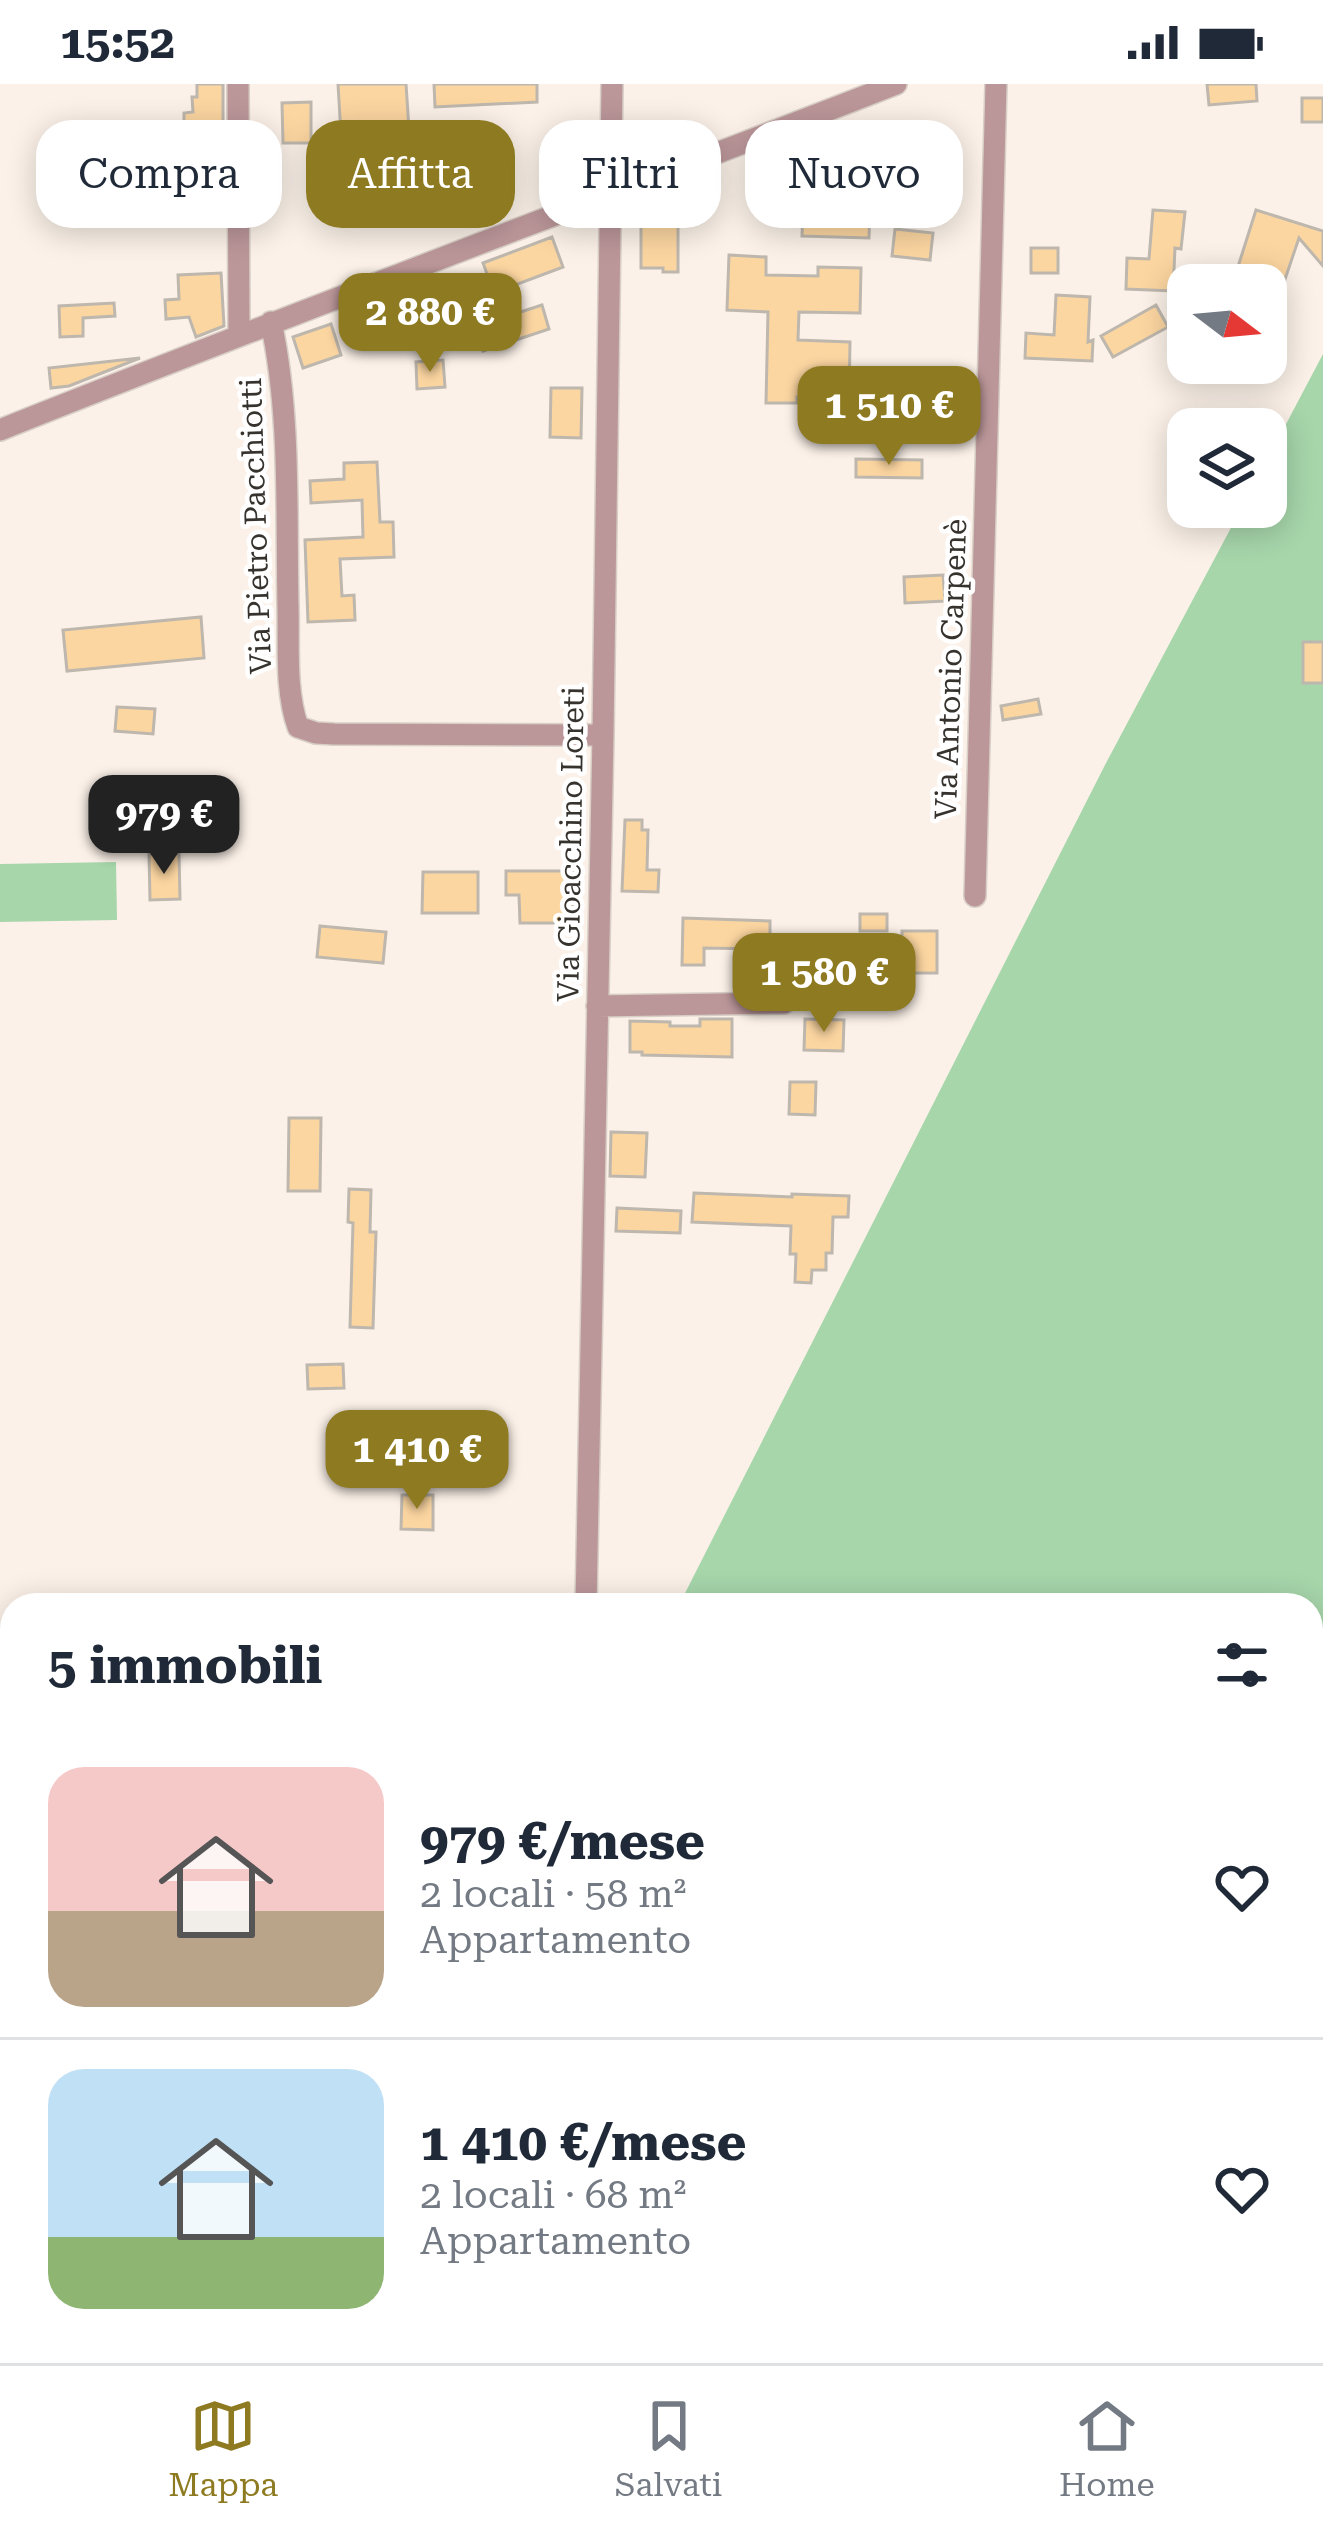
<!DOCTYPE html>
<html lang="it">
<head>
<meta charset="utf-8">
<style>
	:root { --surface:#fff; --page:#f2f2f3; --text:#1f2937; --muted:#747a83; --line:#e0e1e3; --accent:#8e7a20 }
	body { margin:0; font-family:"Roboto Serif",serif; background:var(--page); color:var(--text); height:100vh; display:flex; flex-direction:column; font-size:45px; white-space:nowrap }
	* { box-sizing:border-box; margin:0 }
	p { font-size:39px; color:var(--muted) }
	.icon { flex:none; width:66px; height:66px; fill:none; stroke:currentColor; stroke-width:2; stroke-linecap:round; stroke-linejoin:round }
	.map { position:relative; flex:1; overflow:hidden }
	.panel { position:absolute; left:0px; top:1509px; width:1323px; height:771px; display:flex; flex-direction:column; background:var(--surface); border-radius:36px 36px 0 0; box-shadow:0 6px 30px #0003 }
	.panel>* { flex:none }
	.banner { position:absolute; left:36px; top:36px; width:1251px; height:108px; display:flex; gap:24px }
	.needle { width:78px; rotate:106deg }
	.fabs { position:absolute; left:1167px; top:180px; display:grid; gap:24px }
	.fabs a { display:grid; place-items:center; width:120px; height:120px; border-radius:24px; background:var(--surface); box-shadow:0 6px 30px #0003; font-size:60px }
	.price { position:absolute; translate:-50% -102px; padding:0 27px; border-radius:24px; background:var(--accent); color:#fff; font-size:39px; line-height:78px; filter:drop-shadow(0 3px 6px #0008) }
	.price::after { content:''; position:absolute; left:50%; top:72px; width:36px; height:27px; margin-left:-18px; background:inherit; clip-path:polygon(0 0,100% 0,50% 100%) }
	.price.active { background:#222; color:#fff }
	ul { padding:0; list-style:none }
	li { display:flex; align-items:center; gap:36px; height:300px; padding:0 48px }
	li+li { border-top:3px solid var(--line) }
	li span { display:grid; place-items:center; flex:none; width:336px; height:240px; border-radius:36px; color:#555 }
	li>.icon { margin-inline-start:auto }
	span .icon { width:144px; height:144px; fill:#fffc; stroke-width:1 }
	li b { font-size:51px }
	h2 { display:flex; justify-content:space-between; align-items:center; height:144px; padding:0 48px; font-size:51px }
	.chip { padding:0 42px; border-radius:36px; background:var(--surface); box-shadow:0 6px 30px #0003; font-size:42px; line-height:108px }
	.chip.active { background:var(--accent); color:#fff }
	.status { display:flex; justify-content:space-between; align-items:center; height:84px; padding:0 60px; background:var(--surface); direction:ltr }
	.status svg { height:33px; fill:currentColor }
	.dock { display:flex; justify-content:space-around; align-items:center; height:168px; border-top:3px solid var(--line); background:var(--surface); font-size:33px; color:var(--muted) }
	.dock a { display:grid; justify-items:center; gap:6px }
	.dock .active { color:var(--accent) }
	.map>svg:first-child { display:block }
</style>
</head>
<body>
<div class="status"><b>15:52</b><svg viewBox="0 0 49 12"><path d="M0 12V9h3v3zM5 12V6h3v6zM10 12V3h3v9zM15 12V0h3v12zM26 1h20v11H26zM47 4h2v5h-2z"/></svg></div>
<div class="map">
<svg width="1323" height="2279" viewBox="0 0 1323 2279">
	<rect width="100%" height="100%" fill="#fbf1e8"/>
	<path fill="#a7d6ab" d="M1323,270v1499l-12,13v-261h-632l426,-840 137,-258h24v-45z
		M116,778l1,58 -117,2v-58z
		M1323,2162v117h-210l28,-11h170v-98z"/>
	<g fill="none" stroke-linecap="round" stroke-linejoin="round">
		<path stroke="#52c0c3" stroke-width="6" d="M0,2246l12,-1"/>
	</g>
	<path fill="#fcd6a1" stroke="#beb7ad" stroke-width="3" d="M197,0h26v43l-39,1v-15l9,-1 -1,-15h5z
		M338,0h68l5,76h10l2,31 -36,2 -1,-7 -10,1 -2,-38 -32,2z
		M434,0h103v18l-102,5z
		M1207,0h49l1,17 -48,4z
		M1302,14h21v24h-21z
		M311,18v41h-28l-1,-40z
		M887,65l73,3 -2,49 -73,-2z
		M558,66l38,6 -1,27 -41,-6z
		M476,67h37l-1,27h-37z
		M804,98l67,3 -2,53 -67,-2z
		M662,122h16v66h-15v-4h-22v-59h21z
		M1153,126l32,2 -4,37 -6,-1 -2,43 -47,-2 1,-31 22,1z
		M1256,126l67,21v35l-24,-28 -17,50 -46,-15z
		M895,145l38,4 -3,27 -38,-4z
		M552,153l11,30 -69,26 -11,-30z
		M1031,164h27v25h-27z
		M729,171l37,2v18l52,1v-9l43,1 -1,45 -61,-1 -1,28 52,2 -1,56 -52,-1v6h-31l2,-91 -41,-2z
		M221,189l3,53 -28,11 -7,-20 -23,2 -1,-19 14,-1 -1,-24z
		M1056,211l34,2 -2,45 5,-2 -1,21 -67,-3 1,-25 28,2z
		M114,219l1,13 -32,2v18l-23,1 -1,-31z
		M542,221l7,24 -66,22 -8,-24z
		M1156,221l12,22 -55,30 -12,-21z
		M331,240l10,31 -38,13 -10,-31z
		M140,274l-71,28 -18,2 -2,-20z
		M443,276l2,27 -28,2 -1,-27z
		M551,304h31l-1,50 -31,-1z
		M856,375l66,1v18l-66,-1z
		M377,378l3,60h13l1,35 -54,2 2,37 12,-1 1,25 -47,2 -3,-82 58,-3 -1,-37 -51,3 -1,-22 34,-2v-16z
		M943,491l2,26 -40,2 -1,-26z
		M201,533l3,41 -137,13 -4,-41z
		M1303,558h20v41h-20z
		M1038,615l3,15 -38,6 -2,-14z
		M117,623l38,2 -2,25 -38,-3z
		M625,736h17v10h6l-1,40h12l-1,22 -36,-1z
		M149,770h30l1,45 -30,1z
		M506,787h67v52h-53l-1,-28h-13z
		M423,788h55v41h-56z
		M860,830h27v17h-27z
		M683,834l87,3v28l-66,-1v17h-22z
		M320,842l66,6 -3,31 -66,-6z
		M902,847h35v42h-35z
		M806,854l33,1 -1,34 -33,-1z
		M700,935h32v38l-90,-2v-3h-12v-31l40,1v4h30z
		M805,935l39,1 -1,31 -39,-1z
		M790,998h26l-1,33 -26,-1z
		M289,1034h32l-1,73h-32z
		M611,1048l36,1 -2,44 -35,-1z
		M349,1105l22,1 -1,42h6l-3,96 -23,-1 3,-104 -5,-1z
		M694,1109l98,4v-3l57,2 -1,21h-15l-1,36h-6v17h-14l-1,13 -16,-1 1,-28h-6l1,-28 -99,-4z
		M617,1124l64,3 -1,22 -64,-2z
		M343,1280l1,24 -36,1 -1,-24z
		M402,1411h31v35l-32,-1z"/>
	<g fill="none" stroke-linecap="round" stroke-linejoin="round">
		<g stroke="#d8cfc7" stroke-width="24">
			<path id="minor" d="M238,0l1,250
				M271,238c20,93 15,191 17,285 1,38 -3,84 10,120l18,6 18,1 269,1
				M0,346c297,-119 598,-230 896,-346
				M975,812l21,-812
				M597,922l187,-3
				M586,1521l17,-870 9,-651"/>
		</g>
		<g stroke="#d8cfc7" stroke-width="30">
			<path id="tertiary" d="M1311,2115l12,-10
				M1311,2144l12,-10
				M949,2279l53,-11
				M1036,2279l40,-11"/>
		</g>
		<use href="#minor" stroke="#bc979a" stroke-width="21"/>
		<use href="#tertiary" stroke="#bc979a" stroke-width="27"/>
	</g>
	<g text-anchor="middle" stroke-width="9" stroke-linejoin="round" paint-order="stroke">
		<g font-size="30" fill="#36322e" stroke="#fff">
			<text transform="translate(256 442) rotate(-92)" y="10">Via Pietro Pacchiotti</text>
			<text transform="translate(951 585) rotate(-88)" y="10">Via Antonio Carpenè</text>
			<text transform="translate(571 760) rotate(-89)" y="10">Via Gioacchino Loreti</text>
		</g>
	</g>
</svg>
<div class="fabs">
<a><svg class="needle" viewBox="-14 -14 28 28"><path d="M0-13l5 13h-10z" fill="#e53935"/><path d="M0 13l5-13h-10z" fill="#747a83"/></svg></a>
<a><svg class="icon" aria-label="layers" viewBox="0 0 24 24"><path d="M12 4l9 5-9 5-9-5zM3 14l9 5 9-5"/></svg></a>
</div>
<b class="price" style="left:430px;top:291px">2 880 €</b>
<b class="price" style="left:889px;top:384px">1 510 €</b>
<b class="price active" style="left:164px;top:793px">979 €</b>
<b class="price" style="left:824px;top:951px">1 580 €</b>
<b class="price" style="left:417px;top:1428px">1 410 €</b>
<div class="banner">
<a class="chip">Compra</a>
<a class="chip active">Affitta</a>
<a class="chip">Filtri</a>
<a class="chip">Nuovo</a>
</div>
<section class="panel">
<h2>5 immobili<svg class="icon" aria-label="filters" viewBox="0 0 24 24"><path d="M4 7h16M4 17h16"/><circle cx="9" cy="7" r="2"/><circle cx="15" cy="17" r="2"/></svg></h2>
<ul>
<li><span style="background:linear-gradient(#f6c9c9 60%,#b9a48a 0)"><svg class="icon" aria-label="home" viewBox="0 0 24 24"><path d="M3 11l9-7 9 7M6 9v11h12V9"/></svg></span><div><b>979 €/mese</b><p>2 locali · 58 m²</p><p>Appartamento</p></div><svg class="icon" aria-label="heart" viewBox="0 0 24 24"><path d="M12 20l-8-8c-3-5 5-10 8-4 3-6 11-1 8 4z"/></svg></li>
<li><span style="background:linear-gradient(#bfe0f5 70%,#8fb573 0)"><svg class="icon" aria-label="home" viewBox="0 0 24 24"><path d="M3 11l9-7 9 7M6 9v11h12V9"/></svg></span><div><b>1 410 €/mese</b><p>2 locali · 68 m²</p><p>Appartamento</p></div><svg class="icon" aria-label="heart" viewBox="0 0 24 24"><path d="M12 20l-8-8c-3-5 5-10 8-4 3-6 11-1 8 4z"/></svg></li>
</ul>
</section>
</div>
<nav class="dock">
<a class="active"><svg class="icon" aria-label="map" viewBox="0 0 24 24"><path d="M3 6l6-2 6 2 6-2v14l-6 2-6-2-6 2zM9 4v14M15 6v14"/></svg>Mappa</a>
<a><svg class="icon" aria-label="saved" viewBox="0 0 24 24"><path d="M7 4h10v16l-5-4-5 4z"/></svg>Salvati</a>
<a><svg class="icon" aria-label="home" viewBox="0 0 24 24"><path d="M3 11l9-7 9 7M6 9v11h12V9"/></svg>Home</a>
</nav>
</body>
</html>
